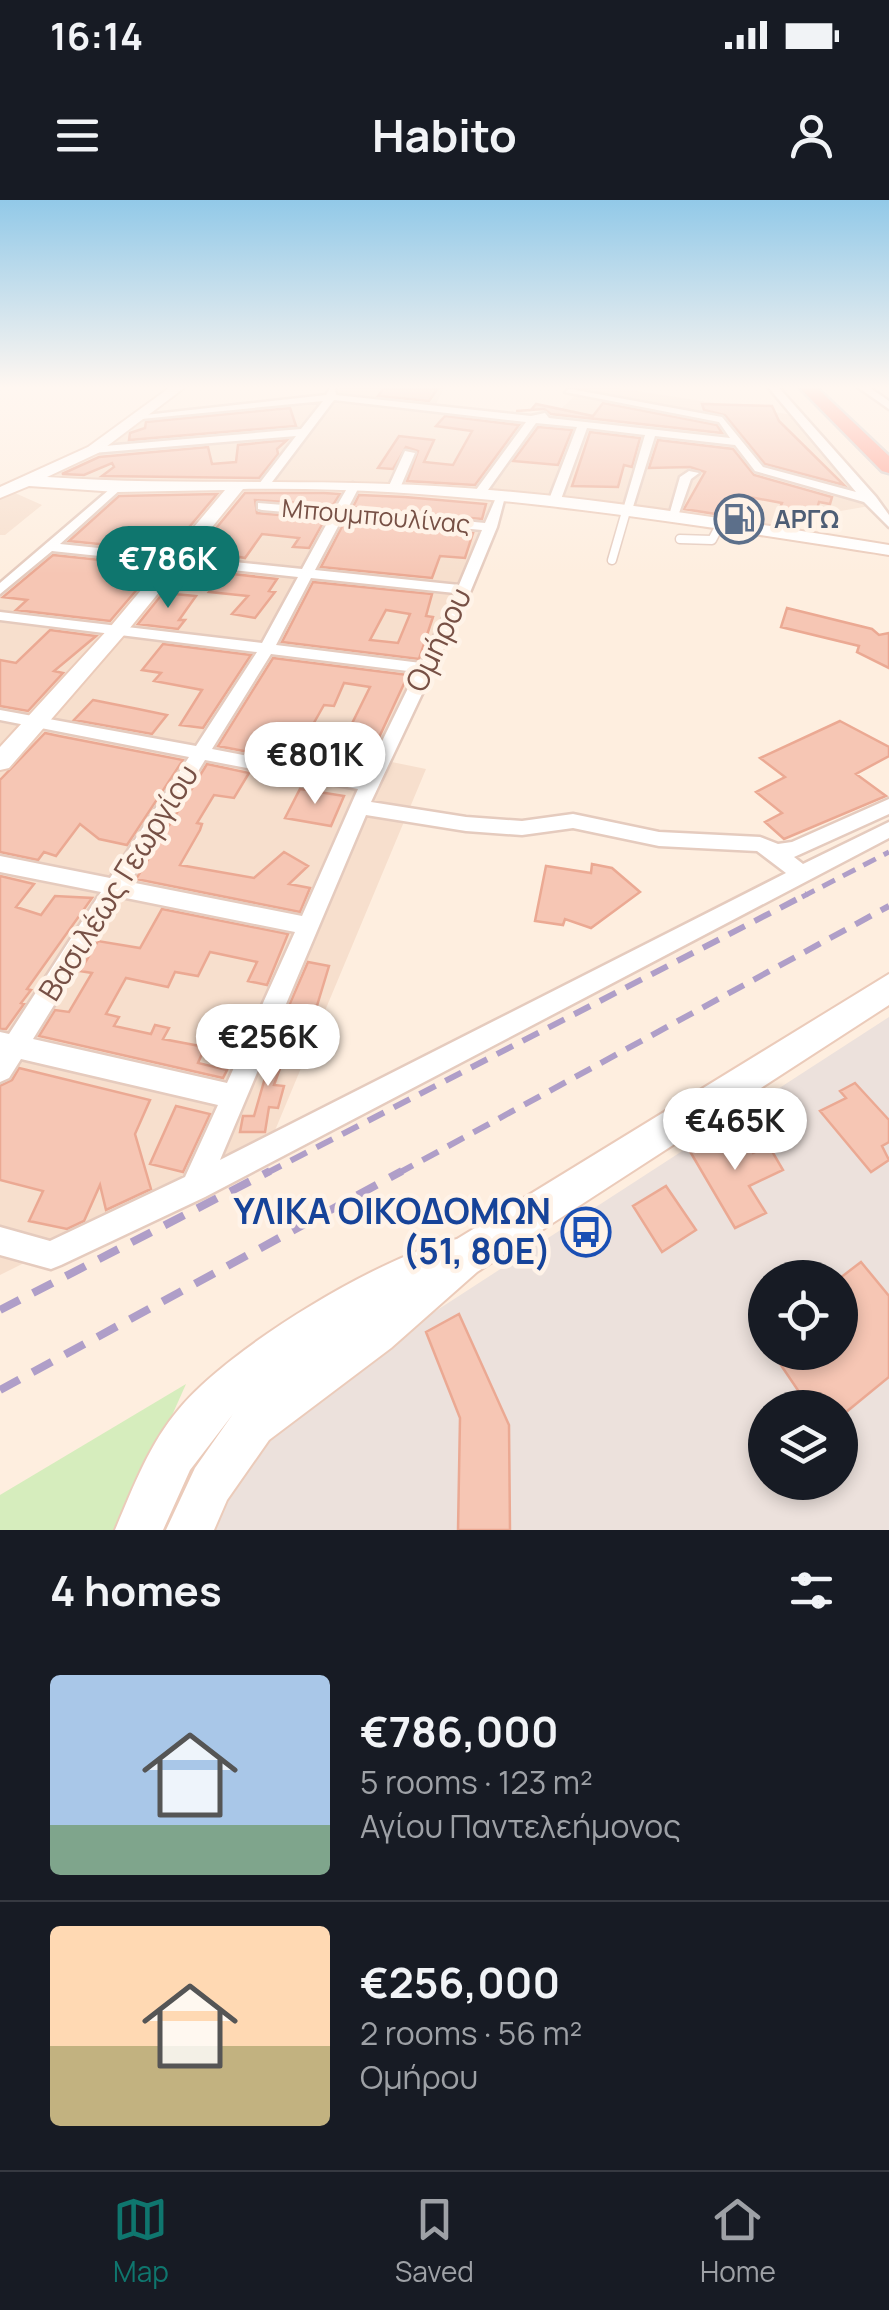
<!DOCTYPE html>
<html lang="en">
<head>
<meta charset="utf-8">
<style>
	:root { --surface:#171b24; --page:#20242c; --text:#f1f3f6; --muted:#9ea1a6; --line:#363941; --accent:#0f766e }
	body { margin:0; font-family:Manrope,sans-serif; background:var(--page); color:var(--text); height:100vh; display:flex; flex-direction:column; font-size:38px; white-space:nowrap }
	* { box-sizing:border-box; margin:0 }
	p { font-size:32px; color:var(--muted) }
	.icon { flex:none; width:55px; height:55px; fill:none; stroke:currentColor; stroke-width:2; stroke-linecap:round; stroke-linejoin:round }
	.map { position:relative; height:1330px; overflow:hidden }
	.side { display:flex; flex-direction:column; background:var(--surface); flex:1 }
	.side>* { flex:none }
	.tools { position:absolute; left:748px; top:1060px; display:grid; gap:20px }
	.tools a { display:grid; place-items:center; width:110px; height:110px; border-radius:50%; background:var(--surface); box-shadow:0 5px 15px #0003; font-size:50px }
	.price { position:absolute; translate:-50% -85px; padding:0 22px; border-radius:35px; background:#fff; color:#222; font-size:32px; line-height:65px; filter:drop-shadow(0 2px 5px #0008) }
	.price::after { content:''; position:absolute; left:50%; top:60px; width:30px; height:22px; margin-left:-15px; background:inherit; clip-path:polygon(0 0,100% 0,50% 100%) }
	.price.selected { background:var(--accent); color:#fff }
	ul { padding:0; list-style:none }
	li { display:flex; align-items:center; gap:30px; height:250px; padding:0 50px }
	li+li { border-top:2px solid var(--line) }
	li span { display:grid; place-items:center; flex:none; width:280px; height:200px; border-radius:10px; color:#555 }
	li>.icon { margin-inline-start:auto }
	span .icon { width:120px; height:120px; fill:#fffc; stroke-width:1 }
	li b { font-size:42px }
	h2 { display:flex; justify-content:space-between; align-items:center; height:120px; padding:0 50px; font-size:42px }
	.status { display:flex; justify-content:space-between; align-items:center; height:70px; padding:0 50px; background:var(--surface); direction:ltr }
	.status svg { height:28px; fill:currentColor }
	header { display:flex; justify-content:space-between; align-items:center; height:130px; padding:0 50px; background:var(--surface); font-size:45px; font-weight:700 }
	.tabs { display:flex; justify-content:space-around; align-items:center; height:140px; border-top:2px solid var(--line); background:var(--surface); font-size:28px; color:var(--muted) }
	.tabs a { display:grid; justify-items:center; gap:5px }
	.tabs .selected { color:var(--accent) }
	.map>svg:first-child { display:block }
</style>
</head>
<body>
<div class="status"><b>16:14</b><svg viewBox="0 0 49 12"><path d="M0 12V9h3v3zM5 12V6h3v6zM10 12V3h3v9zM15 12V0h3v12zM26 1h20v11H26zM47 4h2v5h-2z"/></svg></div>
<header><svg class="icon" aria-label="menu" viewBox="0 0 24 24"><path d="M4 6h16M4 12h16M4 18h16"/></svg>Habito<svg class="icon" aria-label="person" viewBox="0 0 24 24"><circle cx="12" cy="8" r="4"/><path d="M4 21q1-7 8-7t8 7"/></svg></header>
<div class="map">
<svg width="889" height="1330" viewBox="0 0 889 1330">
	<rect width="100%" height="100%" fill="#feeedf"/>
	<path fill="#f7dfcd" d="M340,188h104l-9,18 117,11 31,-29h34l176,27 82,90 -63,11 -19,15 -293,-35 -123,263 49,10 -155,371 -271,135v-683l119,-103 -78,-8 56,-28 51,-36 189,-16z
		M15,293l27,12 -37,30h-5v-36z"/>
	<path fill="#ece1dc" fill-rule="evenodd" d="M889,817v513h-684l1,-9 94,-122zM765,1078h75v74h-75zM765,1208h75v74h-75z"/>
	<path fill="#d6edbd" d="M186,1184l-65,146h-121v-35z"/>
	<path fill="#f6c6b4" stroke="#eba993" stroke-width="2.5" fill-rule="evenodd" d="M384,188h54l-9,13 -51,-5z
		M603,203l114,22 5,8 -171,-19 -7,-5 -28,2 15,-1 5,-6 57,12z
		M702,204l70,2 7,15 65,64 -79,-21 -40,-49 -21,-5z
		M290,208l6,18 -167,14 1,-7 15,-5 1,-6z
		M445,216l74,9 -44,60 -68,-4 11,-30 -12,-4 -13,22 -15,-1 21,-32 35,4 -10,22 29,3 19,-34 -36,-5z
		M538,227l34,3 -14,35 -45,-4z
		M590,232l50,6 -8,29 -8,-2 -6,22 -46,-1z
		M287,240l-10,9 1,5 -19,24 -157,-2 12,-9 -2,-4 -28,12 -22,-1 37,-17 109,-10 4,17 24,-2 2,-17z
		M658,240l75,9 21,26 78,22 -2,7 -11,-2 -5,18 -36,-8 4,-9 -38,-7 -9,21 -51,-8 21,-37 -15,-5 -41,1z
		M245,293h79l16,1 -7,11 -78,-5 2,13 68,6 -16,29 -16,-1 6,-9 -37,-4 -17,24 -46,-9z
		M217,294l-48,57 -100,-10 50,-45z
		M359,295l46,2 81,7 -4,15 -129,-12z
		M345,321l128,12 -8,25 -25,-2 -8,22 -111,-11z
		M53,355l104,11 -47,55 -94,-11 11,-10 -24,-3z
		M224,373l53,6 -8,12 6,1 -20,26 -23,-4 16,-18 -39,-4z
		M313,382l119,12 -6,22 7,1 -14,42 -137,-17zM386,410l24,4 -12,29 -28,-3z
		M163,393l33,3 -17,24h6l-7,9 -40,-5z
		M787,408l85,21 7,6 10,-2v35l-32,-16 2,-6 -78,-19z
		M50,430l46,6 -42,35 9,2 -35,38 -28,-5v-46l16,3z
		M163,444l88,11 -48,73 -23,-3 22,-35 -48,-9 7,-8 -19,-3z
		M273,458l135,17 -46,99 -32,-6 40,-81 -26,-4 -10,23 -10,-1 -13,23 13,2 -15,34 -18,-4 8,-15 -42,-7 -8,14 -31,-6z
		M93,500l45,9 29,6 -15,19 -78,-14z
		M840,521l49,26v9l-33,18 30,22 -102,43 -19,-17 17,-9 -26,-21 29,-15 -25,-19z
		M45,533l14,3 124,24 -56,85 -28,-6 -19,-15 -24,32 -12,-4 -6,8 -38,-8v-72z
		M207,564l42,9 -15,25 -20,-3 -17,28 5,1 -2,6 -20,35 74,13 30,-26 24,14 -19,18 21,4 -10,24 -164,-33z
		M300,589l44,7 -13,30 -46,-8z
		M592,664l20,4 28,24 -49,36 -26,-9 -2,6 -28,-4 11,-55 45,7z
		M0,676l34,8 -18,23 25,8 14,-19 37,2 -65,91 4,1 -10,13 3,1 -18,25h-6z
		M162,709l126,25 -21,51 -19,-4 9,-19 -47,-10 -12,24 -23,-4 -7,15 -42,-9 -20,36 13,3 -5,9 37,8 4,-9 14,3 -6,11 42,8 -7,16 29,7 -4,8 -184,-42 16,-26 14,2 23,-39 -12,-2 18,-30 42,7z
		M308,762l21,4 -13,43 -28,-1z
		M277,835l14,3 -17,47 10,1 -6,22 -9,-1 -4,25h-25l3,-16h11l15,-52h-4z
		M19,868l131,32 -15,34 16,55 -45,21 -6,-25 -16,36 -17,8 -38,-8 14,-30 -43,-11v-94l12,-6z
		M855,883l34,37v22l-7,4 7,14 -18,12 -51,-61 26,-13 -6,-7z
		M176,906l34,8 -27,58 -33,-8z
		M736,927l17,26 16,-7 14,24 -34,16 17,27 -31,15 -47,-80z
		M666,986l30,44 -34,22 -29,-46z
		M861,1062l28,34v81l-49,40v-9h-30l-38,-56h68v-74z
		M459,1114l50,111 1,105h-52l2,-112 -34,-86z"/>
	<g fill="none" stroke-linecap="round" stroke-linejoin="round">
		<g stroke="#e5cbbe" stroke-width="8">
			<path id="lane-far1" d="M624,317l2,-7"/>
		</g>
		<g stroke="#e5cbbe" stroke-width="11">
			<path id="lane" d="M680,339l32,1 9,-17
				M612,360l13,-45"/>
		</g>
		<g stroke="#e5cbbe" stroke-width="5">
			<path id="street" d="M330,188h5l1,7 195,21 14,-3 4,5 181,20 -11,-16 -154,-30 5,-3 152,28 41,50 93,25 -87,-104h10l97,109 13,18v12l-25,-25 -109,-31 -20,-26 -80,-9 -23,74 -10,3 23,-78 -58,-7 -27,74 -10,3 -2,-3 29,-75 -41,-4 -53,74 -4,1 -6,-4 53,-72 -192,-22 -65,86 -4,2 -6,-4 37,-48 -203,17 -5,-3 5,-3 208,-18 22,-28 -182,18 -5,-3 190,-21z
				M859,188h11l19,13v8z
				M405,251l10,2 -15,35 -10,2 -2,-2z
				M689,271l10,2 -8,6 -13,37 -10,3 12,-42z
				M117,283l6,4 -2,2 -61,55 242,25 29,-53 -69,-6 -4,-1v-6l77,6 14,-24 4,-2 6,4 -12,23 138,13 13,-30h8l-9,34 -26,63 -100,212 95,15 56,4 51,-7 86,18 101,5 18,7 14,-2 97,-43v15l-95,43 9,7 86,-42v16l-684,359 -144,68 -10,4 -51,-14v-28l50,14 135,-64 33,-72 -197,-46 -12,19 -9,4v-50l9,2 92,-142 -101,-20v-16l110,22 79,-121 -189,-37v-10l196,36 61,-94 -257,-32v-8l262,31 36,-66 -246,-26 -52,43v-11zM343,317l139,13 -23,55 -144,-15zM311,378l144,15 -34,70 -145,-18zM271,454l145,18 -52,106 -152,-29zM205,560l153,29 -56,127 -172,-34zM366,615l100,16 56,4 51,-7 86,18 98,5 29,22 -566,287zM121,697l174,35 -68,151 -194,-44z"/>
		</g>
		<g stroke="#ebcbba" stroke-width="4">
			<path id="secondary" d="M169,188h15l-86,65 -51,24c129,9 259,1 388,9 152,9 304,35 454,59v10c-213,-33 -430,-70 -646,-66l-118,145 -116,134 -9,2v-23l111,-121 114,-136 -108,2 -88,-6 -29,12v-11l88,-40z
				M889,774v31l-412,267 -86,76 -122,92 -42,60 -13,30h-48l29,-62 38,-54 -43,56 -27,60h-48c18,-42 34,-86 64,-121 50,-61 202,-154 278,-170z"/>
		</g>
		<g stroke="#d9cecb" stroke-width="5">
			<path id="highway" d="M800,188h17l72,68v17l-7,-2z"/>
		</g>
		<use href="#lane-far1" stroke="#fff" stroke-width="5"/>
		<use href="#lane" stroke="#fff" stroke-width="8"/>
		<use href="#street" fill="#fff" fill-rule="evenodd"/>
		<use href="#secondary" fill="#fff" fill-rule="evenodd"/>
		<use href="#highway" fill="#ff9f90" fill-rule="evenodd"/>
		<path stroke="#af9ec8" stroke-width="5" stroke-dasharray="14 9" stroke-linecap="butt" d="M802,697l87,-45"/>
		<path stroke="#af9ec8" stroke-width="6" stroke-dasharray="18 11" stroke-linecap="butt" d="M265,974l542,-280
			M397,974l492,-268"/>
		<path stroke="#af9ec8" stroke-width="8" stroke-dasharray="22 15" stroke-linecap="butt" d="M0,1110l270,-139
			M0,1190l402,-219"/>
	</g>
	<linearGradient id="sky" x2="0" y2="1"><stop stop-color="#92c9e8"/><stop offset="0.5" stop-color="#fff7f1"/><stop offset="1" stop-color="#fff7f1" stop-opacity="0"/></linearGradient>
	<rect width="889" height="374" fill="url(#sky)"/>
	<defs>
		<g id="fuel-ring" transform="scale(2.5)"><circle r="9.5" fill="#fff3e8" stroke="#5c6f8a" stroke-width="1.5"/><path d="M-5.5-6h7V0h2V4h1.3V-2.5L3-4.5l.8-.8L6-3V5H2.5V1h-1V6h-7ZM-4.2-4.7v3.2H.2V-4.7Z" fill="#5c6f8a"/></g>
		<g id="bus-ring" transform="scale(2.5)"><circle r="9.5" fill="#fff3e8" stroke="#1a4fb4" stroke-width="1.5"/><path d="M-5-6H5V4H4V6H2V4H-2V6H-4V4H-5ZM-3.5-4V0h7V-4ZM-3.5 1.2v1.5H-2V1.2ZM2 1.2v1.5H3.5V1.2Z" fill="#1a4fb4"/></g>
	</defs>
	<g fill-rule="evenodd">
		<use href="#fuel-ring" x="739" y="319"/>
		<use href="#bus-ring" x="586" y="1032"/>
	</g>
	<g text-anchor="middle" stroke-width="9" stroke-linejoin="round" paint-order="stroke">
		<g font-size="25" fill="#775045" stroke="#fff3e8">
			<text transform="translate(376 316) rotate(5)" y="9">Μπουμπουλίνας</text>
		</g>
		<g font-size="25" font-weight="bold" fill="#4e5e75" stroke="#fff3e8" text-anchor="start">
			<text x="774" y="328">ΑΡΓΩ</text>
		</g>
		<g font-size="30" fill="#775045" stroke="#fff3e8">
			<text transform="translate(439 440) rotate(-64)" y="10">Ομήρου</text>
			<text transform="translate(119 683) rotate(-58)" y="10">Βασιλέως Γεωργίου</text>
		</g>
		<g font-size="35" font-weight="bold" fill="#164399" stroke="#fff3e8" text-anchor="end">
			<text x="551" y="1024">ΥΛΙΚΑ ΟΙΚΟΔΟΜΩΝ<tspan x="551" dy="40">(51, 80Ε)</tspan></text>
		</g>
	</g>
</svg>
<div class="tools">
<a><svg class="icon" aria-label="locate" viewBox="0 0 24 24"><circle cx="12" cy="12" r="6"/><path d="M12 2v4M12 18v4M2 12h4M18 12h4"/></svg></a>
<a><svg class="icon" aria-label="layers" viewBox="0 0 24 24"><path d="M12 4l9 5-9 5-9-5zM3 14l9 5 9-5"/></svg></a>
</div>
<b class="price selected" style="left:168px;top:411px">€786K</b>
<b class="price" style="left:315px;top:607px">€801K</b>
<b class="price" style="left:268px;top:889px">€256K</b>
<b class="price" style="left:735px;top:973px">€465K</b>
</div>
<section class="side">
<h2>4 homes<svg class="icon" aria-label="filters" viewBox="0 0 24 24"><path d="M4 7h16M4 17h16"/><circle cx="9" cy="7" r="2"/><circle cx="15" cy="17" r="2"/></svg></h2>
<ul>
<li><span style="background:linear-gradient(#a9c7e8 75%,#7fa58c 0)"><svg class="icon" aria-label="home" viewBox="0 0 24 24"><path d="M3 11l9-7 9 7M6 9v11h12V9"/></svg></span><div><b>€786,000</b><p>5 rooms · 123 m²</p><p>Αγίου Παντελεήμονος</p></div></li>
<li><span style="background:linear-gradient(#ffd9b3 60%,#c2b280 0)"><svg class="icon" aria-label="home" viewBox="0 0 24 24"><path d="M3 11l9-7 9 7M6 9v11h12V9"/></svg></span><div><b>€256,000</b><p>2 rooms · 56 m²</p><p>Ομήρου</p></div></li>
</ul>
</section>
<nav class="tabs">
<a class="selected"><svg class="icon" aria-label="map" viewBox="0 0 24 24"><path d="M3 6l6-2 6 2 6-2v14l-6 2-6-2-6 2zM9 4v14M15 6v14"/></svg>Map</a>
<a><svg class="icon" aria-label="saved" viewBox="0 0 24 24"><path d="M7 4h10v16l-5-4-5 4z"/></svg>Saved</a>
<a><svg class="icon" aria-label="home" viewBox="0 0 24 24"><path d="M3 11l9-7 9 7M6 9v11h12V9"/></svg>Home</a>
</nav>
</body>
</html>
